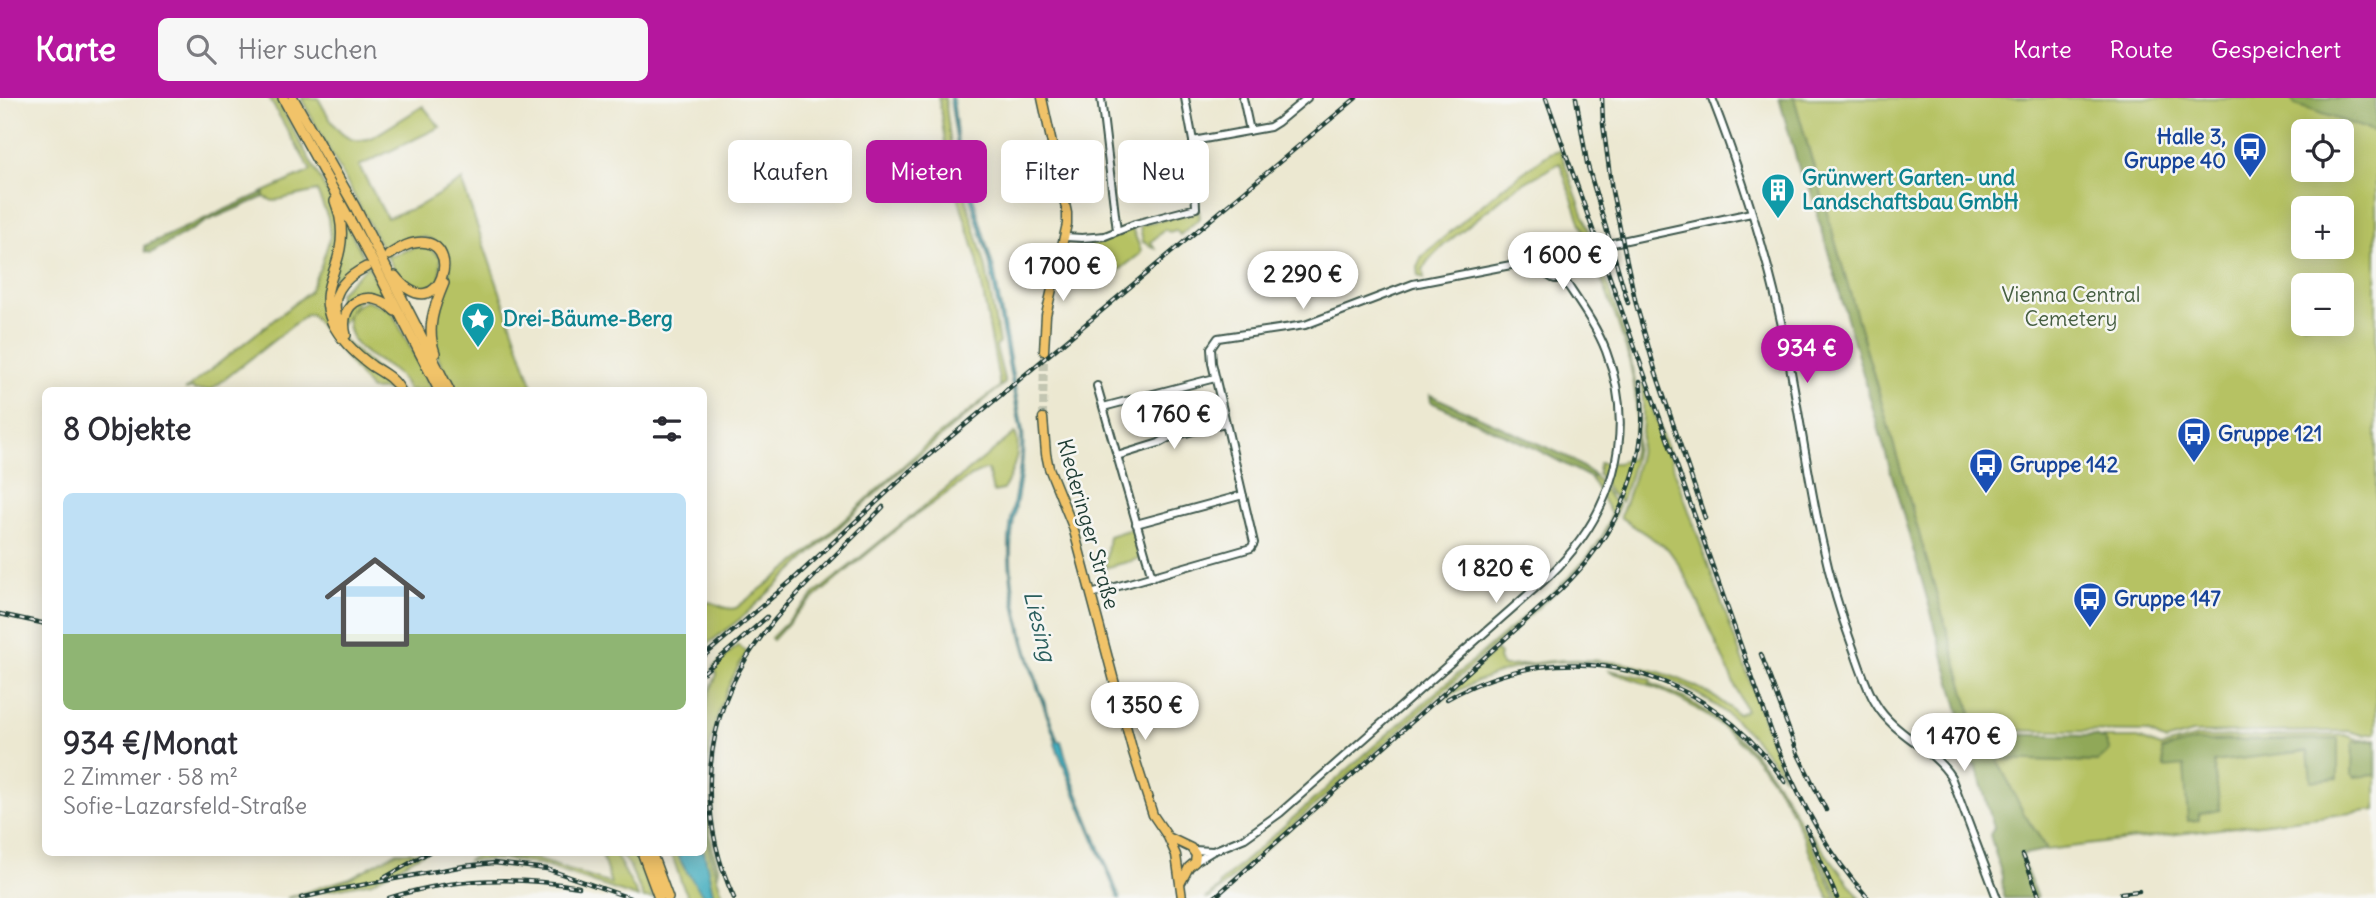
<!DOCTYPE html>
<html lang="de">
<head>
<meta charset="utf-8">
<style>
	:root { --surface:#fff; --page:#f7f7f7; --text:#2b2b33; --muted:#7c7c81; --accent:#b5179e }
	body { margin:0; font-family:Delius,sans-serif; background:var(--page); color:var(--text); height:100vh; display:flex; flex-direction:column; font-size:26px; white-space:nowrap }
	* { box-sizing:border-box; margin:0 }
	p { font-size:23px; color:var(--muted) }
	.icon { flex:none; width:38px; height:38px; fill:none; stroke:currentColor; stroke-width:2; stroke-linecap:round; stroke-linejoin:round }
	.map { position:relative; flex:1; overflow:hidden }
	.drawer { position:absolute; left:42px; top:289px; width:665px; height:469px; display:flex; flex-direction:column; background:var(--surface); border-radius:10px; box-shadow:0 4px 18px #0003 }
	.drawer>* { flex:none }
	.hud { position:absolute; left:728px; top:42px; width:665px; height:63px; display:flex; gap:14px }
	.buttons { position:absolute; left:2291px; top:21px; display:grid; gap:14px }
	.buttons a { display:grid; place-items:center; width:63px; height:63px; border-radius:10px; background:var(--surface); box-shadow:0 4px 18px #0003; font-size:35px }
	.price { position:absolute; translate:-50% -60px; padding:0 16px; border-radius:24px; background:#fff; color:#222; font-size:23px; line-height:46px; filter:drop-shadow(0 2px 4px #0008) }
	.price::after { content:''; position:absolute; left:50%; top:42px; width:21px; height:16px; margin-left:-10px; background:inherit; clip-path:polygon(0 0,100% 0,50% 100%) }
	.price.selected { background:var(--accent); color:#fff }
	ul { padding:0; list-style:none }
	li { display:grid; align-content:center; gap:14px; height:371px; padding:0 21px }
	li span { display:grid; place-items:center; height:217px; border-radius:10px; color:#555 }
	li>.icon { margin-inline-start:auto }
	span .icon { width:126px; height:126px; fill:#fffc; stroke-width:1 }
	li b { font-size:30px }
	h2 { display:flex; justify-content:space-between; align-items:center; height:84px; padding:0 21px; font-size:30px }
	.pill { padding:0 24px; border-radius:10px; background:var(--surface); box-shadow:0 4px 18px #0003; font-size:24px; line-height:63px }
	.pill.selected { background:var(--accent); color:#fff }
	header { display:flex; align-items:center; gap:42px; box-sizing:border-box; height:98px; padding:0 35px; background:var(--accent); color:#fff }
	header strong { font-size:33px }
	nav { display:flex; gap:38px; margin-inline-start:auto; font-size:24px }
	.search { width:490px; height:63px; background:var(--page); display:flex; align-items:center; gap:18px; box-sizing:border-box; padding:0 24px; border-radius:10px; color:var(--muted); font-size:26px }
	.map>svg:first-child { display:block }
</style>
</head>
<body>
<header>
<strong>Karte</strong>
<div class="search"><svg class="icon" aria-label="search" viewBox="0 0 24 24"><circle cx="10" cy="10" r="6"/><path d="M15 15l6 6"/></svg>Hier suchen</div>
<nav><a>Karte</a><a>Route</a><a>Gespeichert</a></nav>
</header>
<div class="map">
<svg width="2376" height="800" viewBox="0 0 2376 800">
	<rect width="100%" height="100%" fill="#f6f6f2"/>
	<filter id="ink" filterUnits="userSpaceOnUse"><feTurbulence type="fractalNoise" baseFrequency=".0143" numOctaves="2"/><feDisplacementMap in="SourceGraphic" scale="14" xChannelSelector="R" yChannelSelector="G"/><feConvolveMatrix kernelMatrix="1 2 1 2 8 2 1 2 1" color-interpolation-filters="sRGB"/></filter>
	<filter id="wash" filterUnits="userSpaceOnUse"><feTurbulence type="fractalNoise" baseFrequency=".00686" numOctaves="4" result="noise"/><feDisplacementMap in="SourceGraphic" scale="28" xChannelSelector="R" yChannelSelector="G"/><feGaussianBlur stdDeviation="1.57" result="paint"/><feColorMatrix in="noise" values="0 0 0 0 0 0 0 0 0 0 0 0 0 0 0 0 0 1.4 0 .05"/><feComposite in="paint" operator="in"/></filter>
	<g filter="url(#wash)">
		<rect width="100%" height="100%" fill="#ece8d1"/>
		<path fill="#b6c263" stroke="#6a804c" stroke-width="2" fill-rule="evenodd" d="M269,0h7l60,110 3,36 -13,41 14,52 59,53h-28l-60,-76 -5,1 -95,75h-17l-1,-2 -8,2 124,-98 12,-26 9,-29 -2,-19 -11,-27 -44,10 -9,-4v-5l47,-21z
			M301,0h17c12,21 25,53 55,39l50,-31 17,21 -81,39 28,52 32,-12 44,-26v5l71,205h-79c-9,-17 -21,-35 -22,-54 0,-11 3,-27 7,-37 7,-21 21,-42 -4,-57 -17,-11 -34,-1 -50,7l4,7 34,-12 17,13 -1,23 -15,10 -15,-2 -13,-13z
			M939,0h6l6,49 35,121 13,75 -3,4 9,36 -5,4 -102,86 -158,146 -36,28v-44c12,-4 19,9 32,5l73,-56 117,-107 74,-58 -23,-128 -30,-99z
			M1794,0h582v635l-13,2 -14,-4 -157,2 -26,8 -19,-9 -168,-2 -6,-9zM2303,33h39v39h-39zM2303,110h39v39h-39zM2303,187h39v39h-39z
			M1560,52c14,39 28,78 42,117 28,80 54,152 19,235l-11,-9 -12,-20 1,-10h18l14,-4c19,-68 -14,-137 -37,-199 -12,-32 -23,-64 -34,-97l-45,25 -71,57 -17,17 -4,8 1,9 -6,-3 -1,-9 5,-11 81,-69 47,-34z
			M1199,113l1,7 -20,17 -4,-5 -7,2 -4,-3 -14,13 4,6 -12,-6 -3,-15 2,-2z
			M343,119l42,81 -9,-3 -16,1 -18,28 -4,-8 1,-23 27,-26 -2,-5c-17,8 -27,17 -33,35z
			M1132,130l9,22 -1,4 -26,20 -25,-30 1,-3 22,-3z
			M366,202l25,10 41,80h-24c-11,-31 -55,-28 -60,-66 0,-4 -1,-7 1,-11 3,-5 12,-10 17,-13z
			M1642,287h2l140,392c-16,-23 -34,-46 -57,-63 -60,-48 -146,-64 -219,-44 -25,7 -47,18 -68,31l56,-51 4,4 -1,5 3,7c21,0 43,-5 64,-6 58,-2 126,14 171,54l9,-3 -52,-119 -16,-29 -10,-14 -48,-32c18,-44 26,-85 22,-132z
			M1015,335c8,14 -4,44 -12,57l-10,2 -5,-22h-4l-13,6 -69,49 -53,44 -50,42 -26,29 -2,-2 45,-45z
			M1594,377l18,25 7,5c-13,32 -34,59 -59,83l-350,310h-4l13,-10 1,-5 171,-152 156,-134c23,-20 58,-52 64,-83l-20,-36z
			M1134,430l8,30 -37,10 4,-32z
			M738,547l9,7c-42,66 -51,144 -28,218l-1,4c-17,-47 -21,-131 -9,-180 2,-7 6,-13 8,-20l-3,-7z
			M1609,572l42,9 -1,4c108,41 142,117 186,215h-7c-15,-32 -28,-73 -46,-102 -39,-65 -101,-104 -173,-124z
			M2345,637l15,5 16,-1v71l-331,40 1,-3 -22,-33 -28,-55 101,3 8,-22 -5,-2h38l23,9 36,-10z
			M704,729l7,34 13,37h-35l-7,-14 -11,-32h33z
			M1810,735l50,65h-21z
			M397,754h28l-53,30 -85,16 63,-20z
			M482,754h8l-7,5 18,-5v4l35,3 75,25 -10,-32h13l25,46 -100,-34 -34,-5 -38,2z
			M618,754h17l18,46h-9l-15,-33z"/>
		<path fill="#90a859" stroke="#587246" stroke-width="2" d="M1779,0h15l179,623 5,5 3,8 114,2 10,4 5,11 -13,11 -100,-3 27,55 22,33 -1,3 -25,5 17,43h-33l-1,-2 -1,-20 -12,-41 4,-7 -18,-62 -8,-2 -10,-38 4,-5 -154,-540 -6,-2z
			M2291,0h85v34l-81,-27z
			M264,94v5l-55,23 -58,33 -6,-1 -1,-6z
			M1430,297l138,62 26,18 -3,3 -57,-30 -103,-46z
			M2338,641v39l-27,3 -3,-30 -94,11 6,48 -21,4v6l-11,1 -4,-55 -20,2 -2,-18 33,-9z
			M2376,642v35l-22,2 -2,-3 1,-32z"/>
		<path fill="#3facbe" stroke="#2f7479" stroke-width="2" d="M950,0h3l5,47 36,125 29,162c3,39 -11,78 -12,117 -2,60 27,135 47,192h3l12,40 47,117h-2l-61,-149 -2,-5 1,-3c-22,-62 -48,-129 -47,-196 0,-38 15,-75 12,-112l-32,-173 -29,-95z
			M704,753l10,47h-9l-20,-29 -9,-17z"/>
	</g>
	<g filter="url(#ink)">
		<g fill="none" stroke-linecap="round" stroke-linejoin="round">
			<path stroke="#c3c6b2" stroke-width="8" stroke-dasharray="8 4" stroke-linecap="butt" d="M1043,320l1,-67"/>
			<g stroke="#3e574c" stroke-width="10">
				<path id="minor" d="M1101,0l16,133
					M1243,0l7,33
					M1712,0c32,83 60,171 76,258 19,97 29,196 64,289 7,19 13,41 24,59 18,31 56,43 75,73l46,121
					M1193,43l77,-14 8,-5 29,-24
					M1065,139l17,1 23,-2 30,-12 61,-16 -3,-67 -8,-43
					M1546 170a11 11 0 1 1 22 0a11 11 0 1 1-22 0Z
					M1566,164l12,-9 12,-5 161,-35
					M1097,288l55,191
					M1103,309l112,-29
					M1117,358l42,-13 11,-6 55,-14
					M1136,426l107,-29
					M1091,496l160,-46 3,-5 -42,-180 -1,-15 7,-10 87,-13 108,-41 103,-20h20l9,5
					M1193,752l20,1
					M1195,764l18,-11 32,-13 35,-25 269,-237c63,-60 89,-142 57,-225 -10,-26 -28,-50 -43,-73"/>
			</g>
			<g stroke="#3e574c" stroke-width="11">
				<path id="major" d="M1042,0l25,115v11l-21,91 -2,36
					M1043,320l3,36 3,14 24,59 60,225 20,63 15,22 8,18 6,43
					M1168,739l23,11 5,7 -1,7 -6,5 -9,17"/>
			</g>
			<g stroke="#3e574c" stroke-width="12">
				<path id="highway" d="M283,0l91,166 65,126
					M293,0l62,109 94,183
					M335,103c6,15 8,32 5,48 -5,28 -21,42 -8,73 8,17 25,33 40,44 11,7 22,12 28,24
					M389,157c7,-4 16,-11 25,-12 54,-10 26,90 -19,33
					M339,225c-11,-27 3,-44 27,-56
					M346,237c-9,-35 25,-49 49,-24
					M435,255c-9,-25 -1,-46 9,-70
					M642,754l17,46
					M651,754l17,46"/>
			</g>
			<use href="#minor" stroke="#fff" stroke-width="6"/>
			<use href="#major" stroke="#f1c369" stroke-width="8"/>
			<use href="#highway" stroke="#f1c369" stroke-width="9"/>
			<g stroke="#1f3d34" stroke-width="4.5">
				<path id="rail" d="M1546,0l231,649c24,55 50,106 91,151
					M1576,0l11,65 41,140
					M1602,0l1,26 9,67 24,113 20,69 49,145
					M0,516l46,10
					M1761,556l37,100 28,56
					M704,558l93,-80 113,-105 446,-373
					M704,574l63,-55
					M1447,601c122,-69 260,-31 338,83
					M1806,729l31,71
					M2023,757l17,43
					M384,780l45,-26
					M2121,795l18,-2
					M301,800l34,-8 129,-24 30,-3 53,6 83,29
					M389,800c62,-20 127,-22 190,-11
					M734,800c-38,-83 -32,-180 22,-254 34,-48 86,-94 127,-137
					M1214,800l346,-308c57,-54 92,-129 80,-209"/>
			</g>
			<use href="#rail" stroke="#f6f6f2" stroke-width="2" stroke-dasharray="5" stroke-linecap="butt"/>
		</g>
	</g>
	<defs>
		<g id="bus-pin" transform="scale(1.75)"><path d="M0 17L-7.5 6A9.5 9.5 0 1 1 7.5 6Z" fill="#1a4fb4" stroke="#f6f6f2"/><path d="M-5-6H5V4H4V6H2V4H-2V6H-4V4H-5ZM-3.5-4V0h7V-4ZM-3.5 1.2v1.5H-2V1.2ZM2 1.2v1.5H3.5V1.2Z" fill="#fff"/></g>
		<g id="building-pin" transform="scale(1.75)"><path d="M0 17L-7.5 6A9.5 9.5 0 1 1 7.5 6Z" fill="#0f9aa8" stroke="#f6f6f2"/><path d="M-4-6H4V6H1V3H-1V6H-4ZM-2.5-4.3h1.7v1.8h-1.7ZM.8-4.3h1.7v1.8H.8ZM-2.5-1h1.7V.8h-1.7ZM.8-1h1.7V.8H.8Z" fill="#fff"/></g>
		<g id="sight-pin" transform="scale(1.75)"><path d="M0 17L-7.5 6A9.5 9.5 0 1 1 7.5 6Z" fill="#0f9aa8" stroke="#f6f6f2"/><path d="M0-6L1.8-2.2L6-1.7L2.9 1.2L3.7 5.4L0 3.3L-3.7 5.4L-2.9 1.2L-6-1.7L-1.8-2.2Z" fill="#fff"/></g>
	</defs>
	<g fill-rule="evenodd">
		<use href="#bus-pin" x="2250" y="51"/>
		<use href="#building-pin" x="1778" y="92"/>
		<use href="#sight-pin" x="478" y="221"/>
		<use href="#bus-pin" x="2194" y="336"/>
		<use href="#bus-pin" x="1986" y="367"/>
		<use href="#bus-pin" x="2090" y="501"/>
	</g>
	<g text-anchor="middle" stroke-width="5" stroke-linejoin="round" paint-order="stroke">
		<g font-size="21" font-weight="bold" fill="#164399" stroke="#f6f6f2" text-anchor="start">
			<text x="2226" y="46" text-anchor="end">Halle 3,<tspan x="2226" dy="24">Gruppe 40</tspan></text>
			<text x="2218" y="343">Gruppe 121</text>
			<text x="2010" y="374">Gruppe 142</text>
			<text x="2114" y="508">Gruppe 147</text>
		</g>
		<g font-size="21" font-weight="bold" fill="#0d838f" stroke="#f6f6f2" text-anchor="start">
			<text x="1802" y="87">Grünwert Garten- und<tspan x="1802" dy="24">Landschaftsbau GmbH</tspan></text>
			<text x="503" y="228">Drei-Bäume-Berg</text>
		</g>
		<g font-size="21" fill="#455e40" stroke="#f6f6f2">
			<text x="2071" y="204">Vienna Central<tspan x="2071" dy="24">Cemetery</tspan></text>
		</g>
		<g font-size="21" fill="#1f3d34" stroke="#f6f6f2">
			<text transform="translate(1088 426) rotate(74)" y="7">Klederinger Straße</text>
		</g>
		<g font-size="23" font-style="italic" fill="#295e5d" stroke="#f6f6f2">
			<text transform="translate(1040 528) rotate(76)" y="8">Liesing</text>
		</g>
	</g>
</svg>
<div class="buttons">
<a><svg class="icon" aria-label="locate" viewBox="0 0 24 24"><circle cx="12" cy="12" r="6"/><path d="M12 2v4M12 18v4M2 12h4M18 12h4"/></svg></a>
<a>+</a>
<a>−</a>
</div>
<b class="price" style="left:1563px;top:194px">1 600 €</b>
<b class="price" style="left:1063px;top:205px">1 700 €</b>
<b class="price" style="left:1303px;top:213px">2 290 €</b>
<b class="price selected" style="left:1807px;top:287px">934 €</b>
<b class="price" style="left:1174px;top:353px">1 760 €</b>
<b class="price" style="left:1496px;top:507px">1 820 €</b>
<b class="price" style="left:1145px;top:644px">1 350 €</b>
<b class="price" style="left:1964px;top:675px">1 470 €</b>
<div class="hud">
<a class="pill">Kaufen</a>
<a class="pill selected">Mieten</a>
<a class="pill">Filter</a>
<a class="pill">Neu</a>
</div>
<section class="drawer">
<h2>8 Objekte<svg class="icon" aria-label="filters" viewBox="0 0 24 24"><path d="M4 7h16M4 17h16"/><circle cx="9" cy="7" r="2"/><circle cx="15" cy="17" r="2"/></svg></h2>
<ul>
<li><span style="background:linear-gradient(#bfe0f5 65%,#8fb573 0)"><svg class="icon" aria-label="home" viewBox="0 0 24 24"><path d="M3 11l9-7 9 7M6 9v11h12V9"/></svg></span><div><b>934 €/Monat</b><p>2 Zimmer · 58 m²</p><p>Sofie-Lazarsfeld-Straße</p></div></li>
</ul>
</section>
</div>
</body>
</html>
